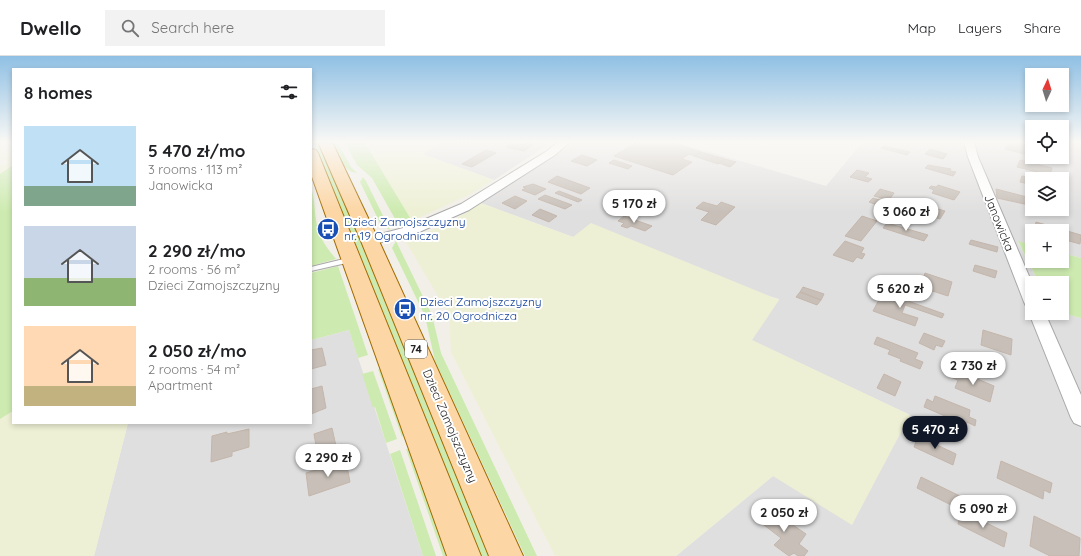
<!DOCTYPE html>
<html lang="en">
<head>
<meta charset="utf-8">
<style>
	:root { --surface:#fff; --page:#f2f2f2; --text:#202124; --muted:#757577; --line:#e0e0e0; --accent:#111827 }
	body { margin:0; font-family:Quicksand,sans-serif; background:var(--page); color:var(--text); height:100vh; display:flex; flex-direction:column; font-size:15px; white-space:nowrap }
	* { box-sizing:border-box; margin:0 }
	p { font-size:13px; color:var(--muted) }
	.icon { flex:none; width:22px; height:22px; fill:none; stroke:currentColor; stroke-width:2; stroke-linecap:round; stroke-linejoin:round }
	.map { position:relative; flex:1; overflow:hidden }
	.drawer { position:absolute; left:12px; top:12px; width:300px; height:356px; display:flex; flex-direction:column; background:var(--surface); border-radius:0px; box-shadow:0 2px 6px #0003 }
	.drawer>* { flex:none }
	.needle { width:26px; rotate:4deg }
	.tools { position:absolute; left:1025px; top:12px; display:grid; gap:8px }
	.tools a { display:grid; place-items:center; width:44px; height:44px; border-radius:0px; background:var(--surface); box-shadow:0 2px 6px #0003; font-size:20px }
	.price { position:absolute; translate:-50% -34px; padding:0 9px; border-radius:14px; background:#fff; color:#222; font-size:13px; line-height:26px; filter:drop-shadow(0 1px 2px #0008) }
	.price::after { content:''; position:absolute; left:50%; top:24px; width:12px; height:9px; margin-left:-6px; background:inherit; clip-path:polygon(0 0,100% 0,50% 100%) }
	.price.on { background:var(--accent); color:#fff }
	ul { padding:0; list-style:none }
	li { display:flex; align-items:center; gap:12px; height:100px; padding:0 12px }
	li span { display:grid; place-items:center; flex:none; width:112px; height:80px; border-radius:0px; color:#555 }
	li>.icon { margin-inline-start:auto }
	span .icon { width:48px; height:48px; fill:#fffc; stroke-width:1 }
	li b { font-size:17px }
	h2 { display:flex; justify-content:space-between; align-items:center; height:48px; padding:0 12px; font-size:17px }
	header { display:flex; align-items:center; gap:24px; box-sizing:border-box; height:56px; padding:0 20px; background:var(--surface); border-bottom:1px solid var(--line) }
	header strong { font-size:19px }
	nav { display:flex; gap:22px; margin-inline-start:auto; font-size:14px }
	.search { width:280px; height:36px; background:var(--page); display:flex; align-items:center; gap:10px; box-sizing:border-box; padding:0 14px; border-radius:0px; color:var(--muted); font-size:15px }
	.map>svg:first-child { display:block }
</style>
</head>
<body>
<header>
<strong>Dwello</strong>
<div class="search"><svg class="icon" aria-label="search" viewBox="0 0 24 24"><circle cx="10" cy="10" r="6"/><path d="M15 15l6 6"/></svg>Search here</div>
<nav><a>Map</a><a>Layers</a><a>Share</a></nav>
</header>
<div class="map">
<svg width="1081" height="500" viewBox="0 0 1081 500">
	<rect width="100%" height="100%" fill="#f2efe9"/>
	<path fill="#e0dfdf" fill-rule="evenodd" d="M541,86l8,2 -55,36 -72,-26 19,-11z
		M572,87h107l147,43 35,-42 -3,-1h174v14h30v-14h19v115l-19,-5v-22h-30v14l-14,-3 21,41h-7v30h30l19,5v238h-405l97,-80 137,-61 -159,-75 28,-41 -206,-62 -92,-34 84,-54zM1032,123h30v30h-30z
		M349,274l74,226h-329l34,-133h183v-83z"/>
	<path fill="#eef0d5" d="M0,87h13v22l-13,9v-9l8,-2 -8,-4z
		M365,87h76l-18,11 71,26 -23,14 -59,27z
		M481,147l92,34 18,-14 188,77 -27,40 158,75 -58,110 -79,-49 -97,80h-121l-104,-204 -2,-37 -43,-73 5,-4 17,-6 26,-12z
		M13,355v12h115l-34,133h-94v-137z"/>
	<path fill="#cdebb0" d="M314,87h4l15,32 158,381h-11l-125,-314z
		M333,87h5l13,24 6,6c-14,-1 -19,-19 -24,-30z
		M345,87h20l47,78 -13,5 -27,-48 -15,-13z
		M13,109v246l-13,8v-245z
		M363,121l3,4 24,49 -9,-5 -21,-43z
		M311,132c4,11 3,20 5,32 2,16 10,27 20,39l-25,7z
		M396,185l36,74 9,38 96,203h-12l-90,-195 -10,-45 -33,-68z
		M1018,185l14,4v16h30v-8l19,5v60l-19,-5v-30h-23z
		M338,210l30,89 -10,3 -9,-28 -38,10v-67z
		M378,313l3,1 23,63 -2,4z
		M373,315l24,68 -11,4 -11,-36 -2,1 -11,-34z
		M406,393l4,1 37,106h-4z
		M400,394l36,106h-13l-33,-102z"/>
	<path fill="#c7bfb8" stroke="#c4b6ab" d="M512,86h11l10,3 -9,6 -18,-4z
		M637,86h33l31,10 -6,4 -6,-2 -7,5 10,3 -19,13 -59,-19z
		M1009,86h11l10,3 -1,2 3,1 -4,7 -23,-6z
		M884,90l26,6 -3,3 -26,-7z
		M930,93l17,5 -4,5 -18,-5z
		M486,94l10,3 -24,14 -10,-3z
		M701,96l24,7 -7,5 -24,-8z
		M582,99l15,5 -10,6 -16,-5z
		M725,103l11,3 -6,5 -11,-4z
		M614,104l18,6 -4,3 -19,-6z
		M1020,104l32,8 -2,7 -33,-8z
		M928,109l23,4 -1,2 6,1 -3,4 -28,-8z
		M857,114l12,3 -4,4 7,2 -4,3 -18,-5z
		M557,120l33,12 -9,6 -33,-12z
		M1022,120l14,3h-4v9l-4,-1 1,-3 -9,-2z
		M533,128l13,5 -11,6 -13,-5 4,-2 -3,-1z
		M938,129l22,7 -6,8 -22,-7 2,-3 -5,-2 2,-2 5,1z
		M880,133l14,4 -5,7 -15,-4z
		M996,133l31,8 2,8 -32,-7z
		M559,135l8,3 15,6 -4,2 -23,-9z
		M545,139l27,10 -7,4 -27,-10z
		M515,140l12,5 -12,8 -13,-6z
		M873,142l25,8 -4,5 -25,-9z
		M703,146l14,4 4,-4 14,5 -19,18 -15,-5 8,-8 -13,-4z
		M925,149l20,6 -5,8 -20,-7z
		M540,153l17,7 -8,6 -17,-7z
		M624,160l28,10 -7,5 -14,-5 -4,2 -6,-2 3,-3 -6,-2z
		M862,160l15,5 -16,20 -16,-5z
		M1036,166l45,13 -1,9 -18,-5v-8h-28z
		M887,167l41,12 -4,6 -41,-13z
		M971,184l27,7 -1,5 -28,-8z
		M845,185l19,7 -3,5 4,1 -3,5 -5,-2 -4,5 -20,-7z
		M975,209l22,6 -2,7 -22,-7z
		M925,217l27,9 -4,14 -28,-9z
		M803,231l21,7 -3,6 -21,-8z
		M800,236l21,8 -4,5 -21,-8z
		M883,236l61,22 -2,4 -37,-13 -3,8 16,5 -3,8 -42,-15z
		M983,274l29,9 -1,16 -30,-10z
		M924,277l21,8 -3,6 -6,-2 -2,5 -15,-7z
		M877,281l41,16 -3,6 8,3 -3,7 -20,-8 1,-2 -13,-5 2,-4 -16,-6z
		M322,292l4,17 -15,4v-19z
		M952,316l8,3 1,-3 33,14 -4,16 -35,-14 3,-8 -8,-3z
		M884,318l17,8 -6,14 -18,-8z
		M322,330l4,22 -15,6v-25z
		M935,340l35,14 -1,7 7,3 -1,6 -8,-4 -1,3 -42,-18 3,-8 6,3z
		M332,372l4,18 6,-2 4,17 -26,8 -6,-35z
		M249,373v18l-17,5v4l-21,6 1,-26 15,-4v2z
		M918,380l38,18 -3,11 -39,-18z
		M346,405l4,21 -41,14 -3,-23z
		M1001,405l51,22 -2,10 -6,-3 -1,9 -46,-21z
		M921,421l45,22 -3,12 -46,-23z
		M767,451l39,27 -7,10 9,7 -4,5h-6l-4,-3 -5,3 -15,-11 7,-7 -25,-19z
		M962,455l45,22 -3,14 -46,-23z
		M1034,460l46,22 -1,18h-29l-20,-10z"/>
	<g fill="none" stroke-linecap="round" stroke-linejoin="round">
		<g stroke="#a9a9a9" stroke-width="2">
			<path id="service" d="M352,201l4,2 -1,2 -44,10v-4z"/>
		</g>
		<g stroke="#a9a9a9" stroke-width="2">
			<path id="minor" d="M558,86h12l-15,13 -86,55 -52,23 -47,12 -5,-1 -2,-3 2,-3 42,-11 54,-23 86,-53z
				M964,86h10l4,15 54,126v24l-6,-1 -2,-4 -56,-145z
				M1031,253l1,4h13l36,82v31l-7,-3 -3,-5 -42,-105z"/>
		</g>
		<g stroke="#a06b00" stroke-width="2">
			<path id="primary" d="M318,86h14l47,99 144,315h-34l-128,-315z
				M311,93l5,1 2,3 163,403h-34l-136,-382z"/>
		</g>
		<use href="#service" fill="#fff" fill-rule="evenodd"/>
		<use href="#minor" fill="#fff" fill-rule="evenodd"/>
		<use href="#primary" fill="#fcd6a4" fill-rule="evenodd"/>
	</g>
	<linearGradient id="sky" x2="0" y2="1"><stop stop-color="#8fc0e4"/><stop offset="0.55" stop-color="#f9f8f5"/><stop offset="1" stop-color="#f9f8f5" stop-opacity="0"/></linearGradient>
	<rect width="1081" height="156" fill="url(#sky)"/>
	<defs>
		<g id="bus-disc" transform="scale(1.15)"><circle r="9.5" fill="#1a4fb4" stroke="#fff"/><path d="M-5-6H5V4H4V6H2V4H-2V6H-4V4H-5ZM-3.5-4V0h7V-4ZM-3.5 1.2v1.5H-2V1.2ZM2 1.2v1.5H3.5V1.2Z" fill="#fff"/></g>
	</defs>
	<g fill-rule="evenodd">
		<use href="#bus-disc" x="328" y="173"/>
		<use href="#bus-disc" x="405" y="253"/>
	</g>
	<g text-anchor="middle" stroke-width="4" stroke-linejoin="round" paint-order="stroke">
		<rect fill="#fff" stroke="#646464" stroke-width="1" x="405" y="284" width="22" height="18" rx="3"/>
		<g font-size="11" font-weight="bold" fill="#222">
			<text x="416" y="297">74</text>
		</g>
		<g font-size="12" fill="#164399" stroke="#fff" text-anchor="start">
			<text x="344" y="170">Dzieci Zamojszczyzny<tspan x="344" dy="14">nr. 19 Ogrodnicza</tspan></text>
			<text x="420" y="250">Dzieci Zamojszczyzny<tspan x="420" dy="14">nr. 20 Ogrodnicza</tspan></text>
		</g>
		<g font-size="12" fill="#222" stroke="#fff">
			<text transform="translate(999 167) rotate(68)" y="4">Janowicka</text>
			<text transform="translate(450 370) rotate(67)" y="4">Dzieci Zamojszczyzny</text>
		</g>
	</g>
</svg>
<div class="tools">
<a><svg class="needle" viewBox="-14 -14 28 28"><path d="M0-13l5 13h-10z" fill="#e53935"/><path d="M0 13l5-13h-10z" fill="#757577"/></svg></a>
<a><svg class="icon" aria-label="locate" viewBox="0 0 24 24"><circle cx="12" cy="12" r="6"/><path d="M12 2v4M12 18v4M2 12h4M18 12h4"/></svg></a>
<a><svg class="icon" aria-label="layers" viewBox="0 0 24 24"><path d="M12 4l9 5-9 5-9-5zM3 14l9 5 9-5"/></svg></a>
<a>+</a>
<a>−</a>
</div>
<b class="price" style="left:634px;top:168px">5 170 zł</b>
<b class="price" style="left:906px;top:176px">3 060 zł</b>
<b class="price" style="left:900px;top:253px">5 620 zł</b>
<b class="price" style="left:973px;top:330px">2 730 zł</b>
<b class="price on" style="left:935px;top:394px">5 470 zł</b>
<b class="price" style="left:328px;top:422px">2 290 zł</b>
<b class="price" style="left:983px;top:473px">5 090 zł</b>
<b class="price" style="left:784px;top:477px">2 050 zł</b>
<section class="drawer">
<h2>8 homes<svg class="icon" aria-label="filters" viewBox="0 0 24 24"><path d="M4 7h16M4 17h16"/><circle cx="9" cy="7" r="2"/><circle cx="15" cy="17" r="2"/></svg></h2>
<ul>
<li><span style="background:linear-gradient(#bfe0f5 75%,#7fa58c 0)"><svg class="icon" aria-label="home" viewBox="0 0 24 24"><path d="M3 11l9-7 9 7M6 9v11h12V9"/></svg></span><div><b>5 470 zł/mo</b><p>3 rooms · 113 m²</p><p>Janowicka</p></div></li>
<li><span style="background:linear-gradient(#c9d6e8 65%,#8fb573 0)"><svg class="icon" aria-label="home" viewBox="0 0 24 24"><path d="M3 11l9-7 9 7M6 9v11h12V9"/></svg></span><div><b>2 290 zł/mo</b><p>2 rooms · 56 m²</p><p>Dzieci Zamojszczyzny</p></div></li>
<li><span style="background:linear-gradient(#ffd9b3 75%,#c2b280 0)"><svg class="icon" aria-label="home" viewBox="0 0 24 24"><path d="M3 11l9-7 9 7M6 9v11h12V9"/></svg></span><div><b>2 050 zł/mo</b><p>2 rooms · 54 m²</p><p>Apartment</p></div></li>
</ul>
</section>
</div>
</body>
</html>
